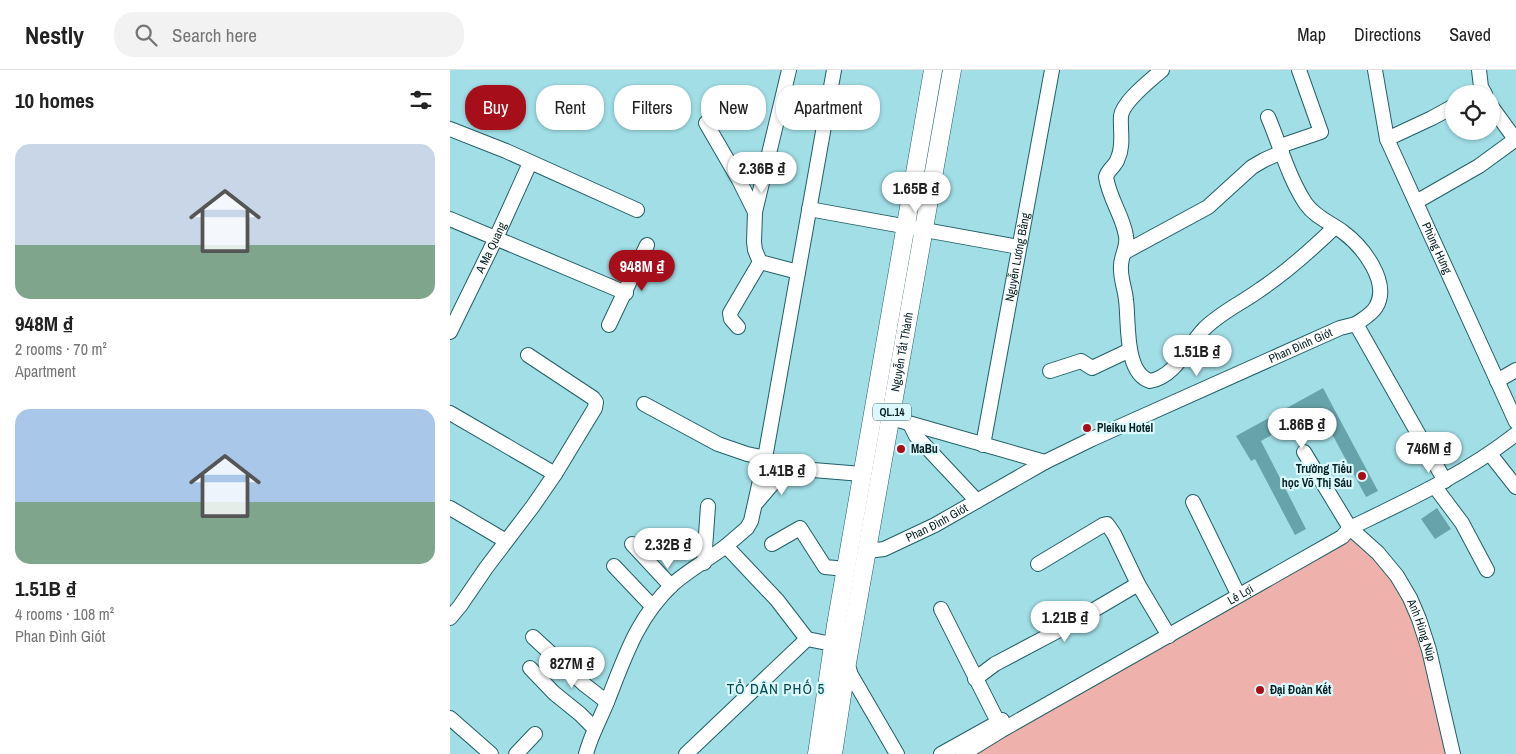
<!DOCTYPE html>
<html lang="en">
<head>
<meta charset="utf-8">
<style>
	:root { --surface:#fff; --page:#f2f2f2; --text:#222; --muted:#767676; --line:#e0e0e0; --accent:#a60f1a }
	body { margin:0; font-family:"Archivo Narrow",sans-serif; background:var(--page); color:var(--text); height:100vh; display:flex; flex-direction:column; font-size:19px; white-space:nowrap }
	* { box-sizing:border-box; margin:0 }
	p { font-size:16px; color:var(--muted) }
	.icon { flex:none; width:28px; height:28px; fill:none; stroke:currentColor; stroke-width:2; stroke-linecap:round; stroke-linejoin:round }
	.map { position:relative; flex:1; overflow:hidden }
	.side { display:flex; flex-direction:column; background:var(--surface); width:450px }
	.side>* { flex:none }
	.hud { position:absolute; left:15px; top:15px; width:475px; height:45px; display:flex; gap:10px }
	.controls { position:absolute; left:995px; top:15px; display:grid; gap:10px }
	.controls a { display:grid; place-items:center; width:55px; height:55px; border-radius:50%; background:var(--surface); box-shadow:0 1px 4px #0004; font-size:25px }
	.price { position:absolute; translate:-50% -42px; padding:0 11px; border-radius:18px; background:#fff; color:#222; font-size:16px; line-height:32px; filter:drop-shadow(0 1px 2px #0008) }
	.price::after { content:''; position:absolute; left:50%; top:30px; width:15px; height:11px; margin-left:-8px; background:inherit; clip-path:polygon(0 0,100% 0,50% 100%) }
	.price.on { background:var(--accent); color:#fff }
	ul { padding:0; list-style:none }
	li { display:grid; align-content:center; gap:10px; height:265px; padding:0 15px }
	li span { display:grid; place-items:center; height:155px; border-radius:15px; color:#555 }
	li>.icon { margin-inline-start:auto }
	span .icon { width:90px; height:90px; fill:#fffc; stroke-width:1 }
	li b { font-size:21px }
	h2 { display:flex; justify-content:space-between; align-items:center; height:60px; padding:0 15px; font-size:21px }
	.pill { padding:0 18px; border-radius:20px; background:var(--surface); box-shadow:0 1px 4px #0004; font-size:18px; line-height:45px }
	.pill.on { background:var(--accent); color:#fff }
	header { display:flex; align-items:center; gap:30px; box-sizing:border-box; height:70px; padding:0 25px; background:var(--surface); border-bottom:1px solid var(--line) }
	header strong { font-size:24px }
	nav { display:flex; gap:28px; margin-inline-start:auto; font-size:18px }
	.search { width:350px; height:45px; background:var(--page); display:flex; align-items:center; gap:12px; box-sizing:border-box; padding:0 18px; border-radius:20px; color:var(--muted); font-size:19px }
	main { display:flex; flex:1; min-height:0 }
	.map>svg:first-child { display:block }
</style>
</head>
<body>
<header>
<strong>Nestly</strong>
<div class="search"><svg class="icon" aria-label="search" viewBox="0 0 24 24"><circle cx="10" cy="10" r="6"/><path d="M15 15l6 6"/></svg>Search here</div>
<nav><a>Map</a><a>Directions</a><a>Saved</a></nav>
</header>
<main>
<section class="side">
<h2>10 homes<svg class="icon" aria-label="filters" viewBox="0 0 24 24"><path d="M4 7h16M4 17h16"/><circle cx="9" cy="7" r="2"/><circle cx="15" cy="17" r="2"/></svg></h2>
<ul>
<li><span style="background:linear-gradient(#c9d6e8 65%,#7fa58c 0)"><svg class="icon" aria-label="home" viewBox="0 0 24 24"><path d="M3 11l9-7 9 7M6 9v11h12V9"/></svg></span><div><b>948M ₫</b><p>2 rooms · 70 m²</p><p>Apartment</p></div></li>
<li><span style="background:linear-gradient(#a9c7e8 60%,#7fa58c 0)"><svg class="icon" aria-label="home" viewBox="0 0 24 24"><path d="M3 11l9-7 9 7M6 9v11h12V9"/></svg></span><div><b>1.51B ₫</b><p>4 rooms · 108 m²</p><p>Phan Đình Giót</p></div></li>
</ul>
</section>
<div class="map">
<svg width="1066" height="684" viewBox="0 0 1066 684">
	<rect width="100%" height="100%" fill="#a1dee6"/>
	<path fill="#efb1ab" d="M900,458l60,70 42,156h-488z"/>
	<path fill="#67a3aa" d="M873,318l55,103 -12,6 -48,-89 -57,33 45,88 -11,6 -40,-76 -4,2 -15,-25z
		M987,438l14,21 -16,10 -14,-20z"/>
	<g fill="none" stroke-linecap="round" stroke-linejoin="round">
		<g stroke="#215f66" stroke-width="16">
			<g id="minor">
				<path d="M712,0c-11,10 -39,31 -41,46 -1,14 3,29 -3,42 -2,8 -10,11 -12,19 3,21 17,39 20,59 2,11 -5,19 -5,30 -1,11 4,23 5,34 3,21 -2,73 24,81 26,-5 37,-34 54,-52 17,-17 38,-26 57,-40 27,-18 51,-40 74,-62"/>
				<path id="s1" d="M925,0l12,69 129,283"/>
				<path d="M1029,0l2,17 4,7"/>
				<path d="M1041,36l24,33"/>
				<path d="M818,47c12,28 21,62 38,87 9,13 25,19 37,28 19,14 48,50 33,75 -4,7 -13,12 -20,17"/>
				<path d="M256,53l33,57 16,32 -1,30 1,8 5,12 38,10"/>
				<path d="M0,59l56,22 131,59"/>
				<path d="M937,69l45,-21 22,-12"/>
				<path d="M830,76l41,-14 -22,-62"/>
				<path d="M966,132l63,-36 37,-27"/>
				<path d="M359,139l210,38"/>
				<path d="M305,142l34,-142"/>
				<path d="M0,149l176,74"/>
				<path d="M675,182l83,-45 44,-40 12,-7 18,-8"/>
				<path d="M159,255l38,-80"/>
				<path d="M288,257l-7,-8 -1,-6 30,-51"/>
				<path id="s2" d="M0,262l46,-94 34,-75"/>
				<path d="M600,301l31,-10 11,7 38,-18"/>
				<path d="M1047,311l19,-11"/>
				<path d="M194,334l74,40 29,10 18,4"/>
				<path d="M0,343l105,61"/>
				<path d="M441,348l154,44"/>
				<path d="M460,354l6,12 61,65"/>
				<path id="s3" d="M533,375l69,-375"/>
				<path id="s4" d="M854,382l46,76 28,25 19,23 13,22 9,21 10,31 24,104"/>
				<path d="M1040,384l26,33"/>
				<path d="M314,396l98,8"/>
				<path d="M985,417l27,36 25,47"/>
				<path d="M307,432l29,-34"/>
				<path d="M743,432l43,88"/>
				<path d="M0,438l56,33"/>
				<path d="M182,474l39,42"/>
				<path d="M322,474l28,-16 25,39 21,2"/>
				<path d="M276,476l21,-18 4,-7 14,-63 69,-388"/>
				<path id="s5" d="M418,481l16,-2 51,-24 110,-63 47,-23 248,-111 16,-4 89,157"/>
				<path d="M254,493l4,-57"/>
				<path d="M588,494l65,-39 4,-1 7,10 24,50 31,52"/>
				<path d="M164,496l38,40"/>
				<path d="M491,539l57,113"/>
				<path d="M0,548l10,-12 26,-38 47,-62 22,-32 40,-66 1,-6 -3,-4 -65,-43"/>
				<path d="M83,567l52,48 22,17"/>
				<path d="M397,593l4,12 46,79"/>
				<path d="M80,598l24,25 26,21 15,15"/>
				<path d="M525,609l20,-15 70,-37 73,-43"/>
				<path d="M0,648l41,36"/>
				<path d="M66,684l19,-20"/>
				<path d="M136,684c5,-20 16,-38 23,-57 17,-43 29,-80 64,-113 16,-14 36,-25 53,-38l51,54 30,39"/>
				<path d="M236,684l121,-115 35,7"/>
				<path d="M491,684l61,-34"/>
				<path id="s6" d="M513,684l39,-24 340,-193 8,-9c58,-28 115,-54 166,-94"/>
			</g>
		</g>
		<g stroke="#215f66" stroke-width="19">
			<g id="major">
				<path d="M367,684l19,-129 97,-555"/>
				<path id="s7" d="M383,684l14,-91 105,-593"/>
			</g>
		</g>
		<use href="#minor" stroke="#fff" stroke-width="14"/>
		<use href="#major" stroke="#fff" stroke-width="18"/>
	</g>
	<g fill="#a60f1a" stroke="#dbf9fd" stroke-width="2">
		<circle cx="637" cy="358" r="5"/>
		<circle cx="451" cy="379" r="5"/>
		<circle cx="912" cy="406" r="5"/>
		<circle cx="810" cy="620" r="5"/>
	</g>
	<g text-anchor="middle" stroke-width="4.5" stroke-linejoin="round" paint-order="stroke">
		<rect fill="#dbf9fd" stroke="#456064" stroke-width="1" x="423" y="333.5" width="38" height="17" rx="4"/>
		<g font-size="11" font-weight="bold" fill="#051f22">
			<text x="442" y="346">QL.14</text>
		</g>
		<g font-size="12" fill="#051f22" stroke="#dbf9fd">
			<text dy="4" stroke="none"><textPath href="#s2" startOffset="94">A Ma Quang</textPath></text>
			<text dy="4" stroke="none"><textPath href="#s1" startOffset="190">Phùng Hưng</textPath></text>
			<text dy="4" stroke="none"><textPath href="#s3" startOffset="191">Nguyễn Lương Bằng</textPath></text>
			<text dy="4" stroke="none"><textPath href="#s5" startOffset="480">Phan Đình Giót</textPath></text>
			<text dy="4" stroke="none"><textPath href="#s7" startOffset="408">Nguyễn Tất Thành</textPath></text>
			<text dy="4" stroke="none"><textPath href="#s5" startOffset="75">Phan Đình Giót</textPath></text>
			<text dy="4" stroke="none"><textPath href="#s6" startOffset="320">Lê Lợi</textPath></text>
			<text dy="4" stroke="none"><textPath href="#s4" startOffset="216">Anh Hùng Núp</textPath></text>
		</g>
		<g font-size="12" font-weight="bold" fill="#051f22" stroke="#dbf9fd" text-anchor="start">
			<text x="647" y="362">Pleiku Hotel</text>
			<text x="461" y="383">MaBu</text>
			<text x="902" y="403" text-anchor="end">Trường Tiểu<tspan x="902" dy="14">học Võ Thị Sáu</tspan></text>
			<text x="820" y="624">Đại Đoàn Kết</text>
		</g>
		<g font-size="15" letter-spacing="1" fill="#024a51" stroke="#dbf9fd">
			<text x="326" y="624">TỔ DÂN PHỐ 5</text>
		</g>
	</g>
</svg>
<div class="controls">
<a><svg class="icon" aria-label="locate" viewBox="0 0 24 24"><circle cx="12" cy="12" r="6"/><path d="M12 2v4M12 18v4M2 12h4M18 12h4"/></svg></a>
</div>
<b class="price" style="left:312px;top:124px">2.36B ₫</b>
<b class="price" style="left:466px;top:144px">1.65B ₫</b>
<b class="price on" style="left:192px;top:222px">948M ₫</b>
<b class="price" style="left:747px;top:307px">1.51B ₫</b>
<b class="price" style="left:852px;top:380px">1.86B ₫</b>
<b class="price" style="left:979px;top:404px">746M ₫</b>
<b class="price" style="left:332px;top:426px">1.41B ₫</b>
<b class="price" style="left:218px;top:500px">2.32B ₫</b>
<b class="price" style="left:615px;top:573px">1.21B ₫</b>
<b class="price" style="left:122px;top:619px">827M ₫</b>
<div class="hud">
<a class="pill on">Buy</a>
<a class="pill">Rent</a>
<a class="pill">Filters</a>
<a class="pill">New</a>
<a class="pill">Apartment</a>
</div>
</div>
</main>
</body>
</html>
